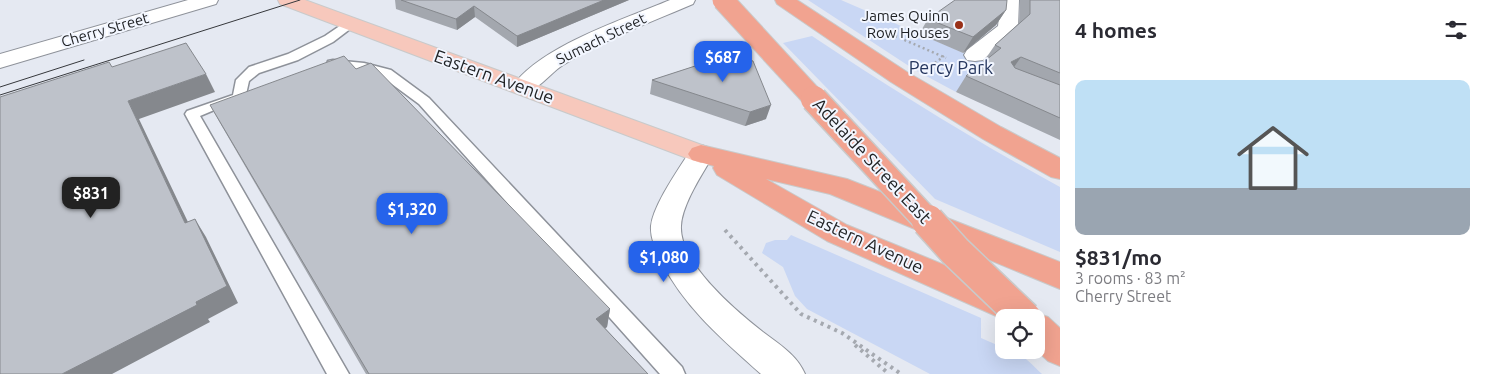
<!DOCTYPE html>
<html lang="en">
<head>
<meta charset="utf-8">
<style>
	:root { --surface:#fff; --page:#f7f7f7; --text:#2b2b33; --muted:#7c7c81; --accent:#2563eb }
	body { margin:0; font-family:Ubuntu,sans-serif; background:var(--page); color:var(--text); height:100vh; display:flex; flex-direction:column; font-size:19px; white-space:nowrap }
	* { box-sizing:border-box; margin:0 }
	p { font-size:16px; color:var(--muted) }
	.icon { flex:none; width:28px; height:28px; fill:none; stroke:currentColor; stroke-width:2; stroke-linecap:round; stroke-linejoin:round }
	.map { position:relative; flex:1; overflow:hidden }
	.sheet { display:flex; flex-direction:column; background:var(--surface); width:425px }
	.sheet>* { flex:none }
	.fabs { position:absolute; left:995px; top:309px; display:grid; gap:10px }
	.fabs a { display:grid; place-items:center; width:50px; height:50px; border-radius:10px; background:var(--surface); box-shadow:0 5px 20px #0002; font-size:25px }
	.price { position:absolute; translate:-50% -42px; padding:0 11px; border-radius:10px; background:var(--accent); color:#fff; font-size:16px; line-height:32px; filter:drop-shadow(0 1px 2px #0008) }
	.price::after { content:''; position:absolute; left:50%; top:30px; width:15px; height:11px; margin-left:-8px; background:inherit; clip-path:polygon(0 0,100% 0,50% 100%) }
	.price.active { background:#222; color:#fff }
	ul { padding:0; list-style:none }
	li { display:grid; align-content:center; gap:10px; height:265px; padding:0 15px }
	li span { display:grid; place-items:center; height:155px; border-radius:10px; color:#555 }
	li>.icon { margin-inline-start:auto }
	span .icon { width:90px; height:90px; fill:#fffc; stroke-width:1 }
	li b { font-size:21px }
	h2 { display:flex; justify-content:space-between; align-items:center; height:60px; padding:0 15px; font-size:21px }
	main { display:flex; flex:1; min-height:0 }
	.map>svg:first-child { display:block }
</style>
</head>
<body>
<main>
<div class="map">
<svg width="1060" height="374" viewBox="0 0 1060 374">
	<rect width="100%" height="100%" fill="#e5e9f2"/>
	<path fill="#c9d7f4" d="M808,0h33l148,64 -33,28 -41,-22z
		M812,36c81,54 163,105 248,151v65l-125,-53 -152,-156z
		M791,235l190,83v20l23,10v2c16,0 27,14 38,24h-112l-123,-65 -12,-13 -12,-29 -21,-14 4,-10 9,-3h12z"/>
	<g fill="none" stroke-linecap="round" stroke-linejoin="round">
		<g stroke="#8e929a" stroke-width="3">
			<path id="lane" d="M350,19l6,4 -2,3 -21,16 -35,18 -39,13 -10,8 -4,18 -7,1 -38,16 149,258h-22l-142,-260 2,-3 46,-16 3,-15 13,-13 39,-13 37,-18z
				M333,60l31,3 27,7 38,28 253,269 3,7h-25l-241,-270 -38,-28 -18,-5 -35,-4 -1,-3 1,-3z"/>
		</g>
		<g stroke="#8e929a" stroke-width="2">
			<path id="street" d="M670,0h25l-2,4c-44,19 -90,36 -130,61 -16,10 -28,32 -48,27l-3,-5c28,-41 113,-68 158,-87z
				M1001,0h18l-1,28 -35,32 -8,1 -8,-1 -3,-5 3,-5 31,-24z
				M701,145l9,3 4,6c-11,19 -32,50 -33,72 -2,37 55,85 82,106 16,12 34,23 42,42h-44c-38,-34 -75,-65 -99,-111 -5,-11 -12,-24 -11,-37 2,-21 29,-59 41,-78z"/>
		</g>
		<g stroke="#8e929a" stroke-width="2">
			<path id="secondary" d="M188,0h30l-2,4 -216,64v-14z"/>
		</g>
		<g stroke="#c9caca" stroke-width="2">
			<path id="primary" d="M278,0h27l405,148 4,6 -4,6 -9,3 -9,-3 -412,-156z"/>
		</g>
		<g stroke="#c9caca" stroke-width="2">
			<path id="highway" d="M775,0h22l110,72 94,55 59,31v21l-9,-2 -68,-38 -92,-57 -114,-78z
				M701,145l146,34 213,83v27l-230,-95 -64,-15 81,46 173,71 4,10 -4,10 -16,3 -8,-3 -169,-75 -110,-66 -4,-7 1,-2 -22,-6 -4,-6 4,-6z
				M1036,313l12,4 12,11v38l-12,-5 -12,-11v-32h-12z"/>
		</g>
		<path stroke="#a5a9b0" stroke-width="2.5" stroke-dasharray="2 3" stroke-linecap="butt" d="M886,32l60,26
			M935,63l9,-7"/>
		<path stroke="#a5a9b0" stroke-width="4" stroke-dasharray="3 4.5" stroke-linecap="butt" d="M725,230l76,84 41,19 59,41
			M855,345l34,29"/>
		<use href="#lane" fill="#fff" fill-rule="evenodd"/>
		<use href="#street" fill="#fff" fill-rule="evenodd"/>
		<use href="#secondary" fill="#fff" fill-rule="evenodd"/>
		<use href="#primary" fill="#f7c8bc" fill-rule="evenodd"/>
		<use href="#highway" fill="#f1a390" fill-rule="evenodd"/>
		<path stroke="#36383c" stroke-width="1" d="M0,87l84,-27
			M0,95l300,-95"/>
		<g stroke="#c9caca" stroke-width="23" stroke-linecap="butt">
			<path id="highway-bridge-far2" d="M723,0l92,100"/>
		</g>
		<g stroke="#c9caca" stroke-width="29" stroke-linecap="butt">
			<path id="highway-bridge-far1" d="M814,99l115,124"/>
		</g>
		<g stroke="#c9caca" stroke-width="35" stroke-linecap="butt">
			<path id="highway-bridge" d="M928,221l27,30 70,67"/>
		</g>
		<use href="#highway-bridge-far2" stroke="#f1a390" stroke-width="21"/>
		<use href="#highway-bridge-far1" stroke="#f1a390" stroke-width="26"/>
		<use href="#highway-bridge" stroke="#f1a390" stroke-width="32"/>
	</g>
	<path fill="#a3a7ae" d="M395,0h234l-112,47 -42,-30 -18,13 -61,-21z
		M1020,0h40v140l-104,-48 10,-16 18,-15 11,-16 24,-22z
		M1006,10l-10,15 -33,28 -44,-19 9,-15z
		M729,55l37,64 -21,7 -95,-32 2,-14z
		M356,69l254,240 -3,18 -2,1 43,46h-282l-146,-251 -10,-18z"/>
	<path fill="#85888d" d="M604,0h25l-112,47v-11z
		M474,6l1,11 -18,13 -1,-11z
		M1006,10l-10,15 -33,28 10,-16z
		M1021,57l-11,16 1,-11z
		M206,74l9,18 -76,27 58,122 -12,-18 -57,-122z
		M771,105l-5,14 -21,7 5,-14z
		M195,219l11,18 32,66 -30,16 2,3 -98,52h-50l134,-72z
		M610,309l-3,18 -13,9 2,-17z"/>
	<path fill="#bec2ca" stroke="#85888d" d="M401,0h203l-87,36 -43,-30 -18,13z
		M955,0h52l-1,10 -33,27 -45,-18z
		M1030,0h30v73l-39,-16 -10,5 4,6 45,17v33l-94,-42 35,-28 -6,-3 35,-31z
		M186,43l20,31 -78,27 57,122 10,-4 32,67 -31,16 1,3 -135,69h-62v-277l109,-35 3,5z
		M729,55l24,6 18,44 -21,7 -98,-32z
		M344,56l12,13 15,-6 239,246 -14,10 52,55h-279l-159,-269z"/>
	<circle fill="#993119" stroke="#f2f6ff" stroke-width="2" cx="959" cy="25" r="5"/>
	<g text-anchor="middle" stroke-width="4" stroke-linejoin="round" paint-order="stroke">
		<g font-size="15" fill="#1f2124" stroke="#f2f6ff" text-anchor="end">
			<text x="949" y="21">James Quinn<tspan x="949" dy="17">Row Houses</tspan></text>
		</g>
		<g font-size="15" fill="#1f2124" stroke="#f2f6ff">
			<text transform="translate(105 30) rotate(-16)" y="5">Cherry Street</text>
			<text transform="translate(601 39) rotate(-26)" y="5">Sumach Street</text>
		</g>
		<g font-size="18" fill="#25365e" stroke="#f2f6ff">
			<text x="951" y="74">Percy Park</text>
		</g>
		<g font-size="18" fill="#1f2124" stroke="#f2f6ff">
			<text transform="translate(494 77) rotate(20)" y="6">Eastern Avenue</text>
			<text transform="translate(872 161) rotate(47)" y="6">Adelaide Street East</text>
			<text transform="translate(865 242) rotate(25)" y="6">Eastern Avenue</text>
		</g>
	</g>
</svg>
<div class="fabs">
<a><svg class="icon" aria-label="locate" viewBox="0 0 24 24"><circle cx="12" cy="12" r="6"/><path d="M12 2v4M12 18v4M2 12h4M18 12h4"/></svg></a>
</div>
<b class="price" style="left:723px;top:83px">$687</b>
<b class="price active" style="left:91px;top:219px">$831</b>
<b class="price" style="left:412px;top:235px">$1,320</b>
<b class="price" style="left:664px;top:283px">$1,080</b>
</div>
<section class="sheet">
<h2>4 homes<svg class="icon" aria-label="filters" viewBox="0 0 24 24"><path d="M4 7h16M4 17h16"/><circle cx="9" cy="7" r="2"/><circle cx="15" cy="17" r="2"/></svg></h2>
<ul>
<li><span style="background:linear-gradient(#bfe0f5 70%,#9aa5b1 0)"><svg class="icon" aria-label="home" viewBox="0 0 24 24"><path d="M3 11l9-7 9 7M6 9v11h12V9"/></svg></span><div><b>$831/mo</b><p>3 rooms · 83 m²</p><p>Cherry Street</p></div></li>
</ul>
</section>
</main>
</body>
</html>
